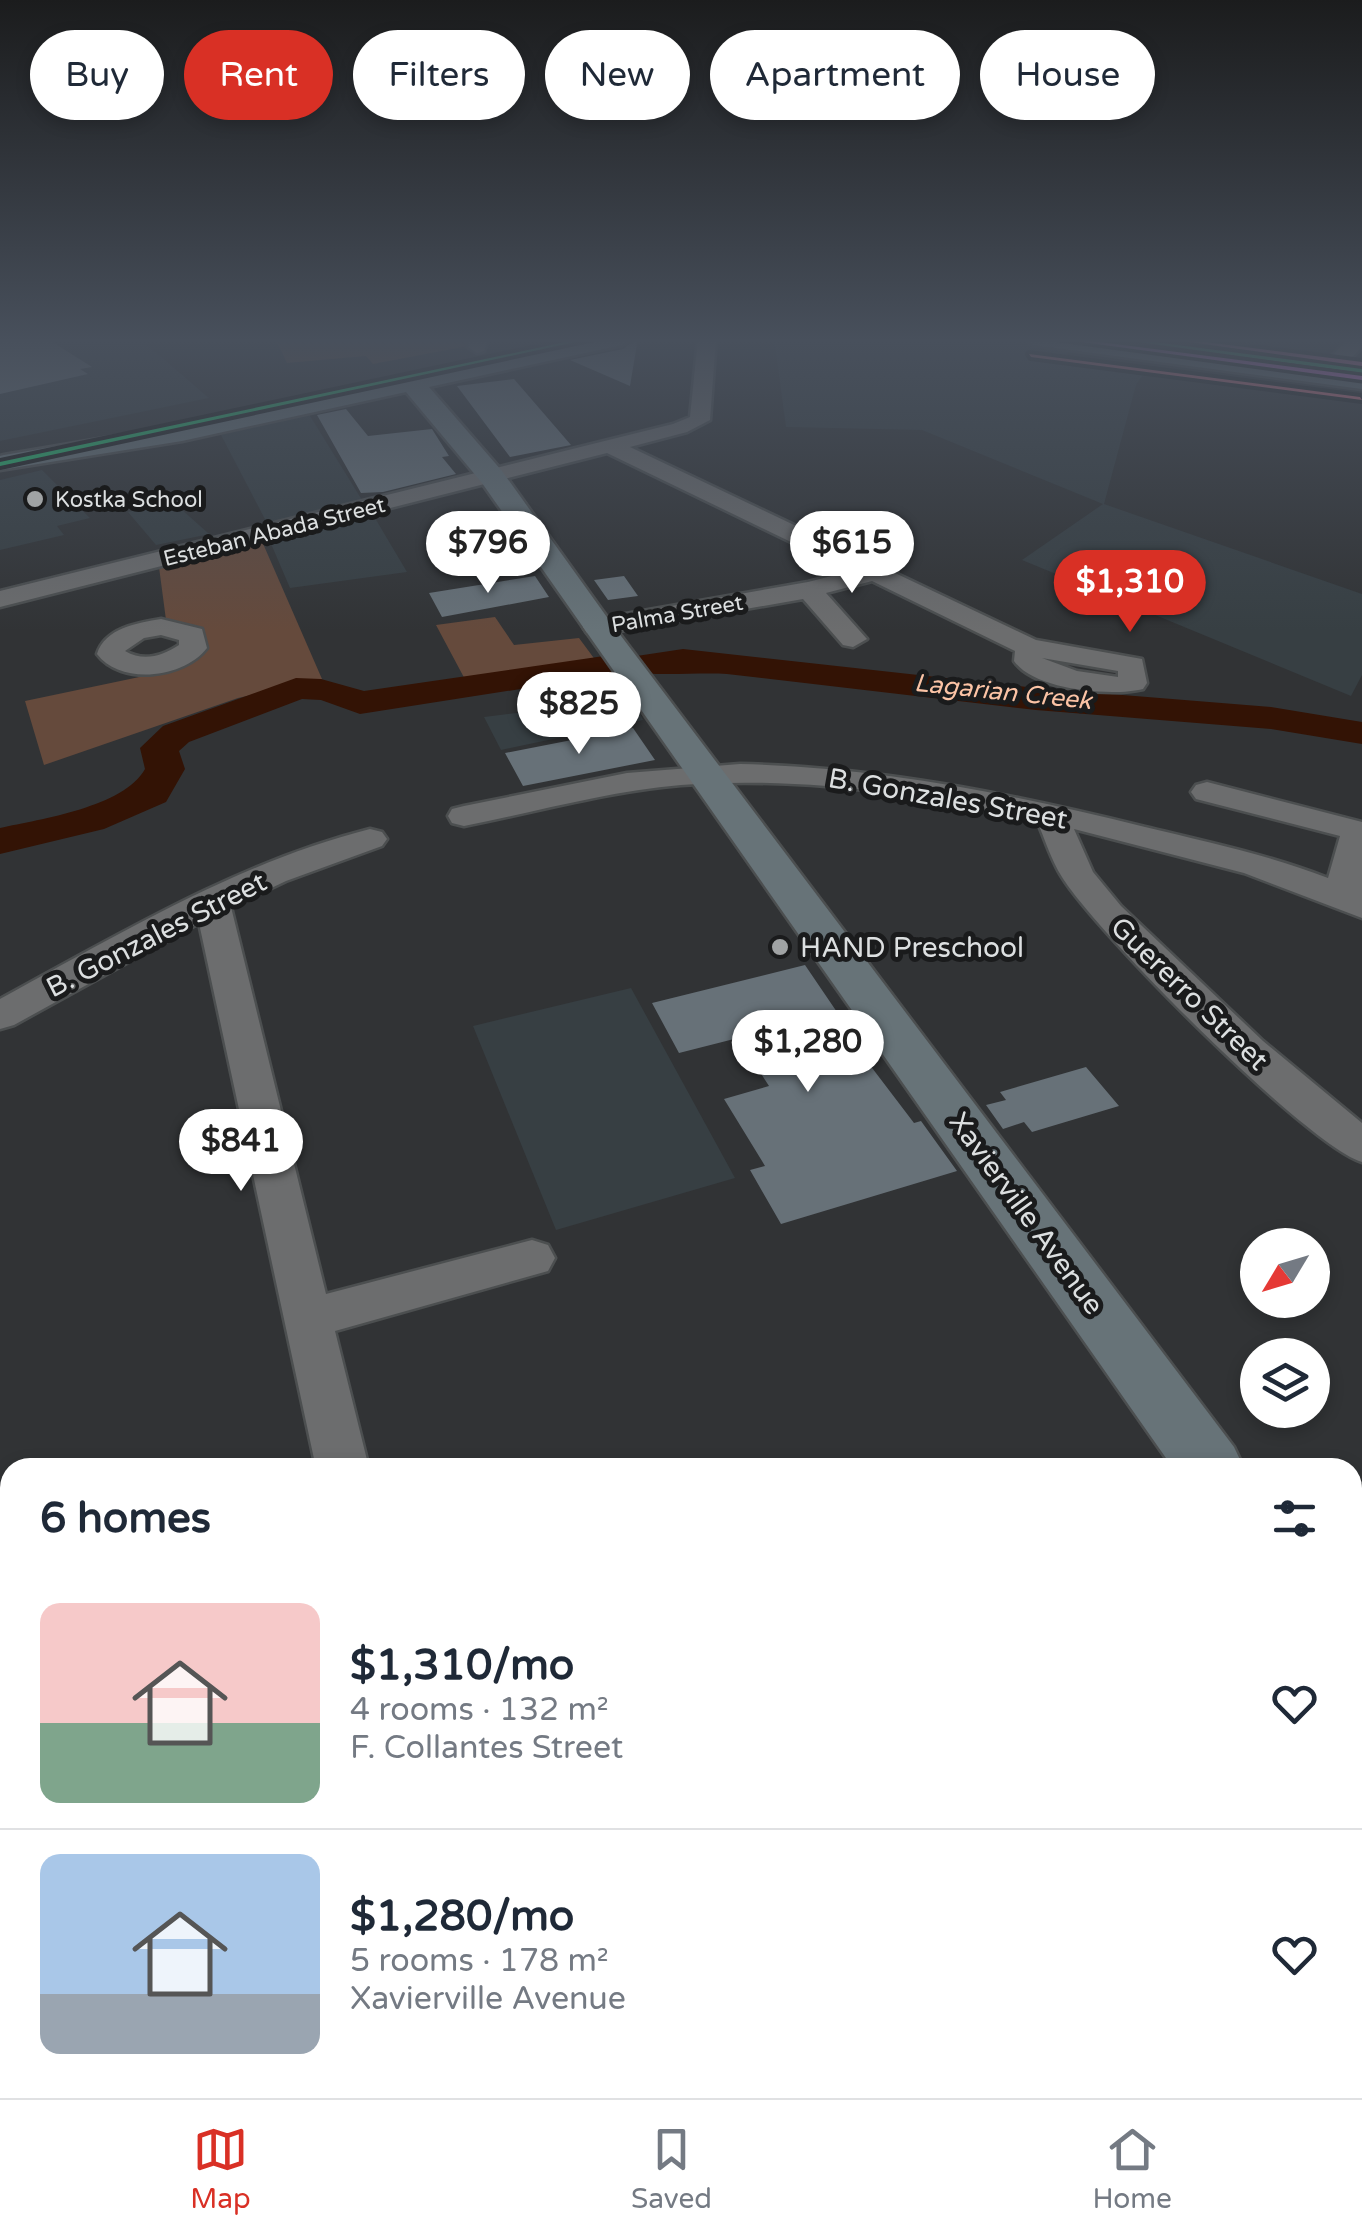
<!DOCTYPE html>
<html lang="en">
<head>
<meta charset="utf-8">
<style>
	:root { --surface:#fff; --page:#f6f6f7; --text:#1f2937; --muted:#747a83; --line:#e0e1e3; --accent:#d93025 }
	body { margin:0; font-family:"Varela Round",sans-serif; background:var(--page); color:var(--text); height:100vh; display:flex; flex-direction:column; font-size:38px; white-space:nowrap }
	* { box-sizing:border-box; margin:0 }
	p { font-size:32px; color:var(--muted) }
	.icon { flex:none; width:55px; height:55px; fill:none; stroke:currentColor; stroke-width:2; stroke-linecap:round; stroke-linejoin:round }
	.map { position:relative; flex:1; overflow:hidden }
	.details { position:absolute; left:0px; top:1458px; width:1362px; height:642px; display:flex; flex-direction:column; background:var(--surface); border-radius:30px 30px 0 0; box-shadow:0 5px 15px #0003 }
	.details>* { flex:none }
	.hud { position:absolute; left:30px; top:30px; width:1302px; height:90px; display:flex; gap:20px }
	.needle { width:65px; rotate:232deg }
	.buttons { position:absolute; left:1240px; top:1228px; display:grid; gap:20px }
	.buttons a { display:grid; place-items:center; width:90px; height:90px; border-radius:50%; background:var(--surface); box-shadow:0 5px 15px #0003; font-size:50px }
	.price { position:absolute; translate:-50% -85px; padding:0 22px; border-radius:35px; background:#fff; color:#222; font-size:32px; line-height:65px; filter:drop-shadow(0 2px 5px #0008) }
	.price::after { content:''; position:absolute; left:50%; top:60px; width:30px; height:22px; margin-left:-15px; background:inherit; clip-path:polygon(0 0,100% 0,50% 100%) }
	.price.current { background:var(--accent); color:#fff }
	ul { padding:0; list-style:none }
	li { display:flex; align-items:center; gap:30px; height:250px; padding:0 40px }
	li+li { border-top:2px solid var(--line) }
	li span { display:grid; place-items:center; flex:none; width:280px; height:200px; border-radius:20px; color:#555 }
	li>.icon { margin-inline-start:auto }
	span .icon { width:120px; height:120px; fill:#fffc; stroke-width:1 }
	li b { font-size:42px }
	h2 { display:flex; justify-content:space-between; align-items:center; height:120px; padding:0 40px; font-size:42px }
	.tag { padding:0 35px; border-radius:45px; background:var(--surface); box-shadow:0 5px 15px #0003; font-size:35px; line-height:90px }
	.tag.current { background:var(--accent); color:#fff }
	.menu { display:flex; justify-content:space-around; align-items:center; height:140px; border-top:2px solid var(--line); background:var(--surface); font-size:28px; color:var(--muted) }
	.menu a { display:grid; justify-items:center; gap:5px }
	.menu .current { color:var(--accent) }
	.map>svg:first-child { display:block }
</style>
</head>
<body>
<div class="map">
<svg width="1362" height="2098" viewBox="0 0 1362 2098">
	<rect width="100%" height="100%" fill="#313335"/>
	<path fill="#373f43" d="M0,338h182l-36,6 63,54 -209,43z
		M774,338h205l90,12 -3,6 83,10 -13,19 -32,119 258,90v81l-11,21 -329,-136 81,-56 -181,-74 -136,-3z
		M307,411l55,89 -94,25 -47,-90z
		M42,470l48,48 -33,8 7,9 -64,15v-70z
		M172,501l36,32 2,1 -54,11 -28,-33z
		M372,513l35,59 -117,16 -21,-49z
		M633,699l10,21 -142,30 -17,-33z
		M631,988l104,190 -179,52 -83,-204z
		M1353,1729l9,12v154l-9,4z"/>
	<path fill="#654a3c" d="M275,338h201l-3,7 -100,19 -7,-8 -79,7z
		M261,539l61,140 -84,19 -194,67 -19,-64 143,-30 34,-37 -11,-8 -25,-6 -7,-53z
		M495,617l19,28 65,-7 20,27 -131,20 -32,-60z"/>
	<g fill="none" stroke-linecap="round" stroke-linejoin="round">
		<path fill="#331305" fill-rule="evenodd" d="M683,649l353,39 235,19 91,15v22l-91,-15 -235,-19 -309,-36c-28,-2 -74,3 -97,-3l-6,-7 6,-7z
			M604,656l12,4 6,7 -6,7 -256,40 -39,-14 -19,-1 -113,43 -10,9 6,18 -19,33 -62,27 -104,25v-26c41,-9 124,-21 145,-59l-5,-21 23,-22 133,-48 25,1 43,12z"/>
	</g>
	<path fill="#677178" d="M0,338h46l46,29 -12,2 8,5 -88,20z
		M638,338l-8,48 -60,-26 53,-11z
		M514,379l57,66 -61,12 -53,-71z
		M346,409l22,27 64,-7 17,27 -7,1 14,17 -73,18 -22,1 -44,-78z
		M535,576l14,21 -107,20 -13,-24z
		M624,576l14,20 -30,4 -14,-20z
		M633,728l22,32 -132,26 -18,-33z
		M805,965l36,53 9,-3 26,37 -13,4 51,67 7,-2 36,50 -176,53 -31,-54 15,-4 -41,-67 45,-13 -31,-48 -59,15 -27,-50z
		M1086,1067l33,39 -87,26 -8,-10 -21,7 -17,-24 20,-5 -6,-8z"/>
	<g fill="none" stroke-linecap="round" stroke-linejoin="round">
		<g stroke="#4c4f50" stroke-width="5">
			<path id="minor" d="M471,338h18l-5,13 -7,2 -9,-6z
				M698,338h18l-6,82 -23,12 -57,15 406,193 106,19 5,24 -4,6c-32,8 -109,1 -129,-28l1,-10 -143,-70 -46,12 41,46 -14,8 -10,-2 -40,-46 -206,36 -10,-2 -4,-6 14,-8 211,-37 43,-11 -244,-118 -607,154v-16l673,-167 17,-7zM1042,658l76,13v6l-41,-6z
				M1350,338h12v9l-23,24h-14v-8z
				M161,619l41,10 5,19c-23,30 -86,38 -110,6 8,-26 40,-31 64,-35zM161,635l18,5v5c-17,11 -35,17 -54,6l19,-13z
				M740,764c139,3 271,30 405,63 62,15 124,28 183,51l12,-42 -144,-37 -5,-7 5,-7 11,-3 155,40v96l-118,-45 -170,-44 19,43 28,34 142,135 99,82v39c-55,-17 -266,-230 -300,-285 -11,-17 -17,-38 -25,-56 -116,-27 -236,-45 -356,-36 -73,6 -145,27 -217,41l-12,-3 -4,-7 4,-7 12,-3 163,-33z
				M370,829l12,3 5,7 -5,7 -96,35 -55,26 95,387 206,-54 16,5 7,13 -7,13 -213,60 34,137h-53l-117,-545 -185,102 -14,4v-30c118,-64 239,-137 370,-170z
				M1362,1484v50l-10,4v-50z
				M340,2090h74l-3,8h-74z
				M437,2090h72l2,8h-72z"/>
		</g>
		<g stroke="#4c4f50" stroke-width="5">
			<path id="major" d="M591,338h42l-11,7 -193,42 73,84 107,149 625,827 10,21h-71l-691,-985 -76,-91 -224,49 -182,29v-14l4,-1 178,-30z
				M1022,338h61l279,37v14l-329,-44z
				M1352,1623l10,4v83l-10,-4z"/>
		</g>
		<use href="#minor" fill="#6c6d6e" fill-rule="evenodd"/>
		<use href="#major" fill="#677378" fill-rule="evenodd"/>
		<g stroke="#1a1b1c" stroke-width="8">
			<path id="bus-1" d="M584,338h10l-594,128v-4z
				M1109,338h14l239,31v4z"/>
		</g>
		<g stroke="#1a1b1c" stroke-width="8">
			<path id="bus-2" d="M1029,354l331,43 2,3 -331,-43z"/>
		</g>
		<g stroke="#1a1b1c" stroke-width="8">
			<path id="bus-3" d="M1160,338h14l188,24v4z"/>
		</g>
		<use href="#bus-1" fill="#20bc6c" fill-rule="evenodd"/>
		<use href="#bus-2" fill="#fe7a93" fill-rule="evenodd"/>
		<use href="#bus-3" fill="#fc73be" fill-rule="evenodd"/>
		<g stroke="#1a1b1c" stroke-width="7">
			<path id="metro-1" d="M1052,338h17l293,38v4z"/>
		</g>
		<use href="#metro-1" fill="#f273f2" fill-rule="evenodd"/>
	</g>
	<linearGradient id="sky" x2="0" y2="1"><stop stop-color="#1b1c1d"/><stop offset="0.54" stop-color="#48505c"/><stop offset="1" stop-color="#48505c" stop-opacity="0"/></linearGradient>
	<rect width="1362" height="631" fill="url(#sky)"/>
	<g fill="#a0a3a4" stroke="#1a1b1c" stroke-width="4">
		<circle cx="35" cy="499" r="10"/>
		<circle cx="780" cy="947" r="10"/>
	</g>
	<g text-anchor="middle" stroke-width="10" stroke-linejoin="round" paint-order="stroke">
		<g font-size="22" fill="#dcdfe0" stroke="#1a1b1c" text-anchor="start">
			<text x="55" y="507">Kostka School</text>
		</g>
		<g font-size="22" fill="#dcdfe0" stroke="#1a1b1c">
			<text transform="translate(274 531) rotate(-14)" y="8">Esteban Abada Street</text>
			<text transform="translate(677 613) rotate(-10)" y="8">Palma Street</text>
		</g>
		<g font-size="25" font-style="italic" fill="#fbc3a5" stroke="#1a1b1c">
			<text transform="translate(1003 691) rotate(6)" y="9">Lagarian Creek</text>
		</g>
		<g font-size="28" fill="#dcdfe0" stroke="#1a1b1c">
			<text transform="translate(948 798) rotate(10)" y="10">B. Gonzales Street</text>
			<text transform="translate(156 934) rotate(-27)" y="10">B. Gonzales Street</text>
			<text transform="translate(1190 993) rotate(44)" y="10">Guererro Street</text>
			<text transform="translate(1027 1213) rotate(54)" y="10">Xavierville Avenue</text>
		</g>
		<g font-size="28" fill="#dcdfe0" stroke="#1a1b1c" text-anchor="start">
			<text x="800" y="957">HAND Preschool</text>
		</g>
	</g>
</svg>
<div class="buttons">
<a><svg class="needle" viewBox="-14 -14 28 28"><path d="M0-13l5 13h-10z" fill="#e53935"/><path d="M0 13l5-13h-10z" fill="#747a83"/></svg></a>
<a><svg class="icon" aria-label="layers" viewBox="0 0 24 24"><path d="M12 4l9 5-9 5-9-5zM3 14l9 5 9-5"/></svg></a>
</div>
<b class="price" style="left:488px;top:596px">$796</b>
<b class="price" style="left:852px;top:596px">$615</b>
<b class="price current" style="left:1130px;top:635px">$1,310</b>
<b class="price" style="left:579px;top:757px">$825</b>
<b class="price" style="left:808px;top:1095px">$1,280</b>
<b class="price" style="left:241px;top:1194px">$841</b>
<div class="hud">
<a class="tag">Buy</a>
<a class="tag current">Rent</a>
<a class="tag">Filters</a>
<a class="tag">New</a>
<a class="tag">Apartment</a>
<a class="tag">House</a>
</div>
<section class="details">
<h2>6 homes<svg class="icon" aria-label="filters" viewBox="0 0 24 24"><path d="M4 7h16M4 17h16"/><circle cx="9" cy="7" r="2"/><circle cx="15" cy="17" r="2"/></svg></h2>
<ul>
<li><span style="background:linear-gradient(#f6c9c9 60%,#7fa58c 0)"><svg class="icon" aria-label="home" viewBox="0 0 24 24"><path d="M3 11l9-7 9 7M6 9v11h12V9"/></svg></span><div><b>$1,310/mo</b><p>4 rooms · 132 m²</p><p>F. Collantes Street</p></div><svg class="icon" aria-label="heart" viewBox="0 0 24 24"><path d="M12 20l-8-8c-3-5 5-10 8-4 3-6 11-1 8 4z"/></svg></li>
<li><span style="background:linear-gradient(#a9c7e8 70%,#9aa5b1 0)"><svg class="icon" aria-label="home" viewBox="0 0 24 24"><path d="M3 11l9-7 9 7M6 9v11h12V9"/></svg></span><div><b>$1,280/mo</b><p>5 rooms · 178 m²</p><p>Xavierville Avenue</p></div><svg class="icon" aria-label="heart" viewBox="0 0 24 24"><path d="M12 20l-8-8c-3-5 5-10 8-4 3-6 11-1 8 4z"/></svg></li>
</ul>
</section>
</div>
<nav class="menu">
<a class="current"><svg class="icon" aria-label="map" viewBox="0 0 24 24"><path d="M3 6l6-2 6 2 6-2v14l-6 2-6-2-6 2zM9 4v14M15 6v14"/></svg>Map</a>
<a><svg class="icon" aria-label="saved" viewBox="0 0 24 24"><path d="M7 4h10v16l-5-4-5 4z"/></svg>Saved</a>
<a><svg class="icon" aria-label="home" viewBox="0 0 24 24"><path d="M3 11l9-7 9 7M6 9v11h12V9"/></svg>Home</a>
</nav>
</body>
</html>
